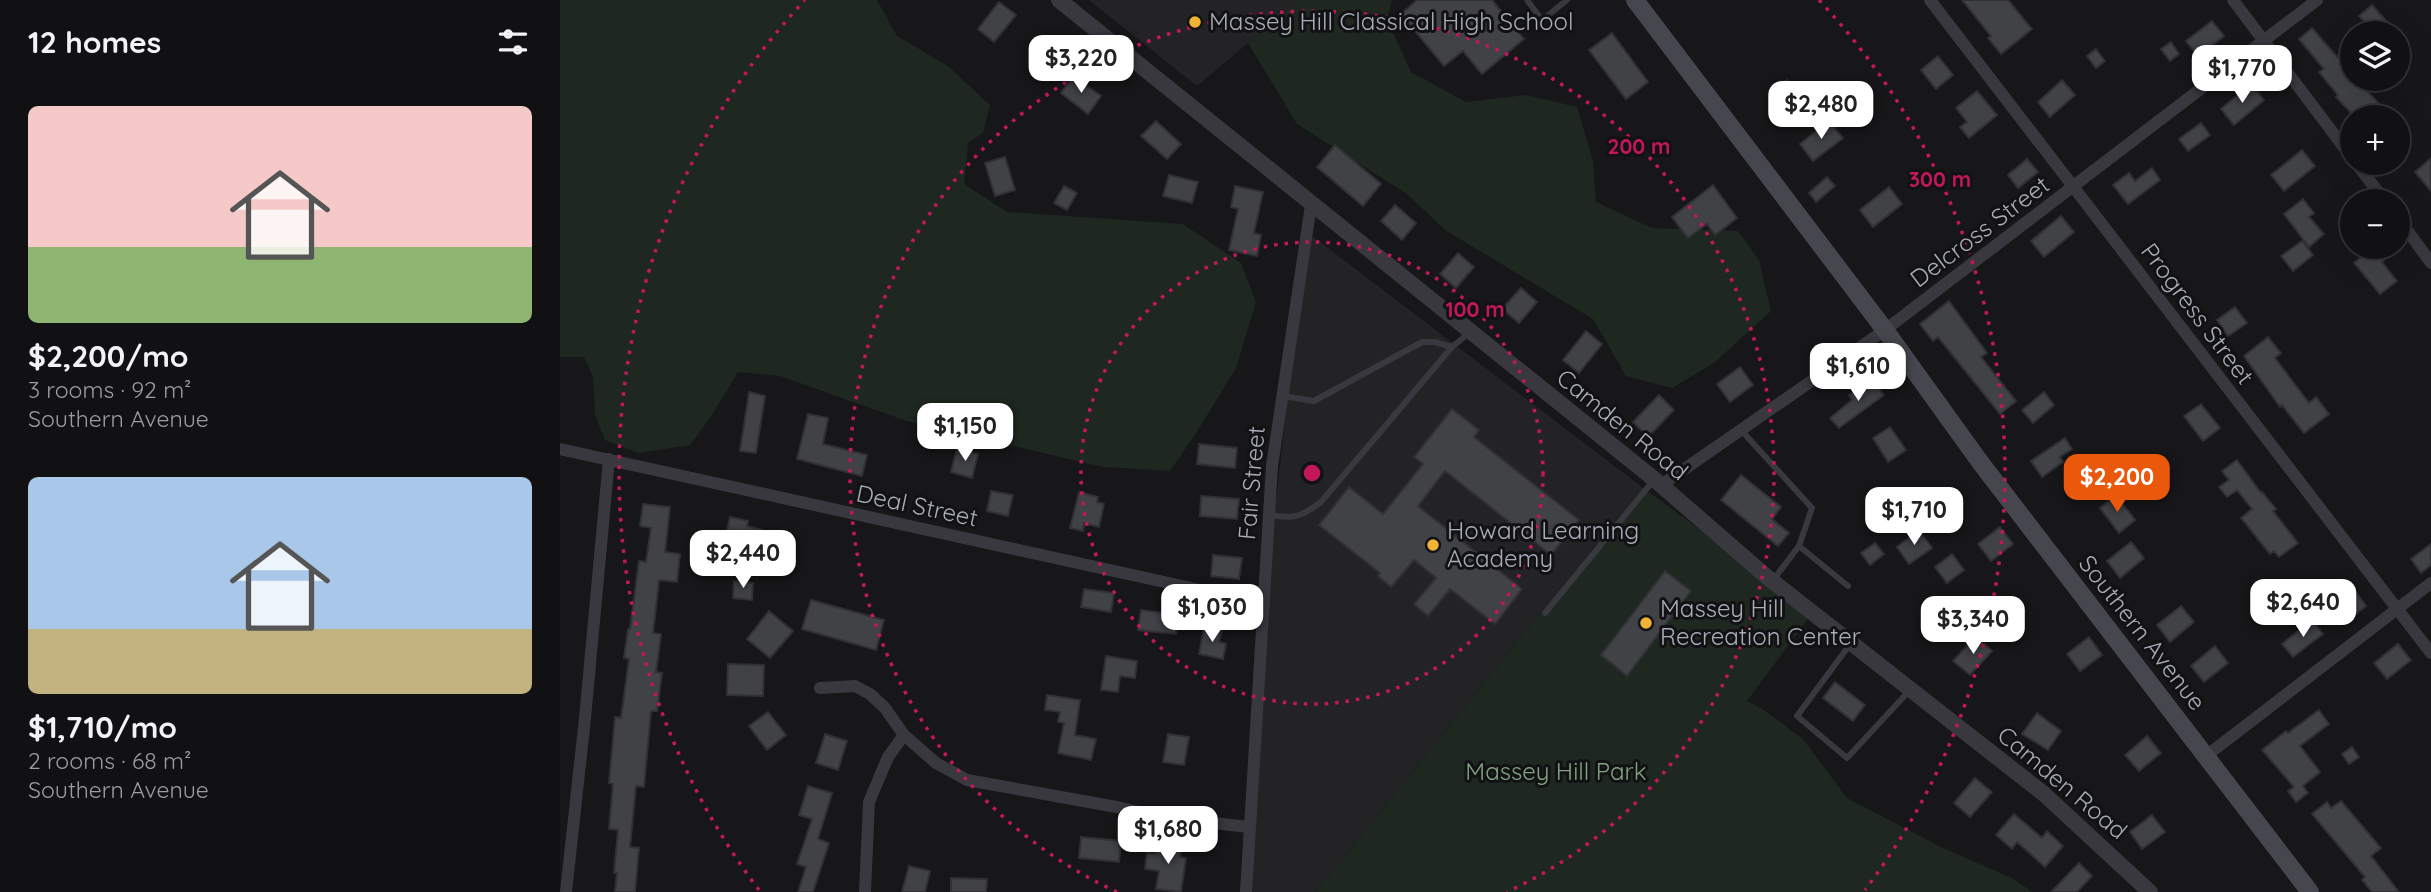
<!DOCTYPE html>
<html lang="en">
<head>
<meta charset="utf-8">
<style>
	:root { --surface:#111113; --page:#1e1f21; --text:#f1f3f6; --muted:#9c9da0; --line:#303133; --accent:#ea580c }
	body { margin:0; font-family:Quicksand,sans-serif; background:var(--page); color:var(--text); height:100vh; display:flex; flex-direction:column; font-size:26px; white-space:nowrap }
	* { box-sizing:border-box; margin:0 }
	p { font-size:23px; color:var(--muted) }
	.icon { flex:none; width:38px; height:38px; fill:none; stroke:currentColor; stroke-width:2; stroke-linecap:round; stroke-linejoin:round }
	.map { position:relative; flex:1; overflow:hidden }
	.details { display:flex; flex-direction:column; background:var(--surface); width:560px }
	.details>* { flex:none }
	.fabs { position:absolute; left:1780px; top:21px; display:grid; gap:14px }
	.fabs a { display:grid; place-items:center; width:70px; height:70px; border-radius:50%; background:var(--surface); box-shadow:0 7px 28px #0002,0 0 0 2px var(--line); font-size:35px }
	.price { position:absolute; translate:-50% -60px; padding:0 16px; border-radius:14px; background:#fff; color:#222; font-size:23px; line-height:46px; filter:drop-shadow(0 2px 4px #0008) }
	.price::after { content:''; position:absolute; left:50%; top:42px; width:21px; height:16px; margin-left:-10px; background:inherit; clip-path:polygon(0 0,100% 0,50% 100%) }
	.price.current { background:var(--accent); color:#fff }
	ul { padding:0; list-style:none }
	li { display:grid; align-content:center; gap:14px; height:371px; padding:0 28px }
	li span { display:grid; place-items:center; height:217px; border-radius:10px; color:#555 }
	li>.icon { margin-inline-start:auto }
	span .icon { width:126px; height:126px; fill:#fffc; stroke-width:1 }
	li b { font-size:30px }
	h2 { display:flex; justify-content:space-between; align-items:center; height:84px; padding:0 28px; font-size:30px }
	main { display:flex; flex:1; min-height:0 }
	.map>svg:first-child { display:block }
</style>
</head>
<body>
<main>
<section class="details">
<h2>12 homes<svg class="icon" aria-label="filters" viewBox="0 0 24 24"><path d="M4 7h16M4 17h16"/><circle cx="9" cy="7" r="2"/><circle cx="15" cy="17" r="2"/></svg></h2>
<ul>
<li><span style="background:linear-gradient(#f6c9c9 65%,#8fb573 0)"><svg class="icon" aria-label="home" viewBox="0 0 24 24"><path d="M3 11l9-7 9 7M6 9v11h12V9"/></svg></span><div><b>$2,200/mo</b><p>3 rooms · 92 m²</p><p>Southern Avenue</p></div></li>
<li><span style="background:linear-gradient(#a9c7e8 70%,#c2b280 0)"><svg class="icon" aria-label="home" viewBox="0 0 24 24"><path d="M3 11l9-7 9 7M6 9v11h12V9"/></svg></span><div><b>$1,710/mo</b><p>2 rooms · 68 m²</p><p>Southern Avenue</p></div></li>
</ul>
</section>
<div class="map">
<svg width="1871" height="892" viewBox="0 0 1871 892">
	<rect width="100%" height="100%" fill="#171719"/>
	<path fill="#232326" d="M529,0h210l-102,86z
		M747,232l335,255 -326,405h-70l18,-288z"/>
	<path fill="#1e2720" d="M0,0h317l20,36 51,30 42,39 -7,28 -15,10 -4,41 43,28 176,12 58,39 15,39 -20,66 -38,62 -28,41 -67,-4 -196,-46 -127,-45 -42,-4 -28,46 -20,27 -51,8 -34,-13 -10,-25 -2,-38 -9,-20h-24z
		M739,0h93l-5,19 24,53 55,30 60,-7 51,12 16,54 3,41 56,26 86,3 21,29 12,51 -57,52 -42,25 -46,-12 -33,-57 -148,-89 -38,-36 -110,-70 -49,-81z
		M1082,487l171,125 -66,89 14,7 42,31 44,59 94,49 73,32 18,13h-716z"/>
	<path fill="#414246" stroke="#313135" stroke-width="2" d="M857,0h75l32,39 -42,35 -19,-23 -19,15 -43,-52z
		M1402,0h46l24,29 -31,25 -13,-16 3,-2z
		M439,2l17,13 -22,27 -16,-13z
		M1812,5l15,17 -12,11 -16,-17z
		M1652,21l12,15 -26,20 -12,-15z
		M1752,28l25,29 3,-2 10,11 -3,2 5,6v5h4l30,32 -8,6h-23l-19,-20 2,-2 -19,-23 5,-3 -25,-30z
		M1052,33l36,49 -22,17 -37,-49z
		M1611,42l8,12 -9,7 -9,-12z
		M1536,49l9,12 -9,7 -9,-12z
		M1378,56l15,19 -17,14 -15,-19z
		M513,76l28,20 -13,18 -27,-21z
		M1227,80l16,24 -17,11 -16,-23z
		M1502,80l13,15 -25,22 -12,-15z
		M1691,84l13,16 -30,25 -13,-16z
		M1417,91l20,24 -28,23 -9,-11 7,-5 -11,-14z
		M596,121l25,23 -14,15 -26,-23z
		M1269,121l14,17 -30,23 -13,-17z
		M1641,123l9,12 -22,16 -9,-12z
		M775,145l46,39 -18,22 -46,-39z
		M1742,150l13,16 -31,25 -13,-16z
		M445,157l10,33 -20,6 -10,-33z
		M1871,158v33l-16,-19z
		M1467,159l11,13 -20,16 -10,-13z
		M1592,168l8,12 -32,24 -15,-19 16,-12 6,8z
		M609,175l29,7 -6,21 -29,-7z
		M1267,177l8,9 -19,16 -7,-9z
		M1153,185l24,33 -22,17 -8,-11 -19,14 -16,-21z
		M504,186l13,7 -10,17 -13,-7z
		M675,186l28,6 -9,41 7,2 -4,21 -28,-6 9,-41 -7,-2z
		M1329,187l13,17 -29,23 -13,-17z
		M1743,199l11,14 -5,4 15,17 -15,13 -25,-33z
		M835,205l21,18 -14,17 -21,-19z
		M1501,216l13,16 -30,25 -13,-16z
		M1742,241l11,14 -20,16 -12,-15z
		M1814,247h3l9,11 -4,4 15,19 -17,13 -26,-31z
		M898,253l16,14 -18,21 -16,-14z
		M961,288l16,14 -18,21 -17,-14z
		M1389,301l38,52 -6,4 35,44 -16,13 -62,-77 -5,4 -13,-17z
		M1675,307l12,16 -19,13 -11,-16z
		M1026,331l16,13 -23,29 -16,-13z
		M1708,337l13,16 -6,5 34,45 7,-6 13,17 -25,19 -22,-28 -2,2 -36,-51z
		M1180,367l13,18 -23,17 -13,-18z
		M1311,378l13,17 -45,33 -9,-10 22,-18 -3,-5z
		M189,392l16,4 -9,57 -16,-2z
		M1484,392l10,13 -21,18 -11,-13z
		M1099,395l15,15 -26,27 -15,-15z
		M1641,404l19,24 -17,13 -19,-25z
		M892,409l27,21 -5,7 105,83 -28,35 -106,-84 -27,35 104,83 -27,35 -45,-35 -22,27 -14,-12 22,-26 -22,-18 -23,27 -13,-11 2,-3 -61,-48 30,-38 34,27 40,-50 -9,-7z
		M248,414l20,4 -5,26 44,11 -5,21 -65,-17z
		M1330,427l16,23 -18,12 -15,-24z
		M1505,438l7,11 -12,8 3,5 -21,15 -11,-16z
		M639,444l38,4 -2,20 -38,-4z
		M397,449l21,5 -6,24 -21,-6z
		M1677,460l24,33 1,-1 14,17 -3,2 25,32 -19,14 -5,-6 -4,3 -29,-36 11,-9 -15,-19 -10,7 -8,-10 10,-7 -7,-9z
		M1181,475l40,32 -9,12 17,14 -11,13 -57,-46z
		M431,491l22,4 -5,21 -21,-5z
		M519,492l19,5 -1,5 7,2 -5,23 -15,-4 -1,8 -13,-3z
		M1556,495l19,25 -16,13 -19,-25z
		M641,496l38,3 -2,20 -37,-3z
		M1331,498l12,15 -17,13 -12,-15z
		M83,504l27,3 -5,45 15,2 -3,28 -18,-2 -6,53 8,1 -5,38 6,1 -5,38h-6l-7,76 -8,-1 -6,61 9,1 -4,44h-20l2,-19h-3l4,-43 -9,-1 4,-45 -4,-1 6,-66 6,1 8,-59 -5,-1 4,-29h2l9,-68 7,1 5,-34 -11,-2z
		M170,517l18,4 -1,5 15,4 -6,26 -33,-7z
		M1440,527l13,17 -22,17 -13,-17z
		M1359,530l13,18 -23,16 -12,-17z
		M1571,542l13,16 -24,20 -13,-17z
		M1315,543l9,11 -14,11 -9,-12z
		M1871,544v21l-10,8 -10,-14z
		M1392,554l12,16 -17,13 -12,-16z
		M653,555l29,3 -3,21 -28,-3z
		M1105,571l26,20 -64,85 -26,-21z
		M174,581l19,2 -1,17 -19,-2z
		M524,589l30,4 -3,19 -30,-5z
		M1796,592l10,14 -18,14 -11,-13z
		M251,600l73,20 -8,30 -74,-21z
		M1621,606l13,16 -24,20 -13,-17z
		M581,610l38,5 -3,19 -38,-4z
		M209,611l24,20 -23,27 -23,-19z
		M1752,620l11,14 -30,23 -11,-13z
		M644,627l18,3 -3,12 7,2 -3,15 -24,-5z
		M1416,636l16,15 -22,24 -17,-14z
		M1529,637l13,18 -22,16 -13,-17z
		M1838,644l13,16 -24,19 -13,-16z
		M1655,646l13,17 -24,19 -13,-16z
		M546,656l31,5 -2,17 -15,-2 -2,16 -17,-2z
		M168,664l36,1 -1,31 -36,-1z
		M1275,682l30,23 -12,16 -30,-23z
		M487,695l33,5 -5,35 21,4 -5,21 -33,-7 6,-30 -6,-1 2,-10 -15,-2z
		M1759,710l10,14 -29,22 20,26 -17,14 5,7 -12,9 -8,-11 6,-4 -32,-37 24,-19 2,2z
		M208,712l18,23 -19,15 -18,-24z
		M1477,713l24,18 -13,19 -26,-16z
		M265,734l22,7 -9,29 -22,-7z
		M608,734l21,3 -5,28 -21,-3z
		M1587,736l14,17 -22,18 -14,-16z
		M1792,747l7,10 -10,7 -7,-10z
		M1415,778l17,14 -22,25 -16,-14z
		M248,786l24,7 -14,46 11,4 -16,49h-15l8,-25 -9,-3 15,-45 -13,-4z
		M1781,801l40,47 -10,8 28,36h-27l-10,-12 3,-3 -53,-63 15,-12 4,6z
		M1454,814l28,24 5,-7 16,15 -18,21 -28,-25 -5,7 -16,-14z
		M1592,815l13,17 -23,17 -12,-17z
		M521,837l40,4 -2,21 -40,-4z
		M597,840l25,4 -2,13 6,1 -5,34 -25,-3 3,-18 -14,-2 2,-16 8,1z
		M1519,863l13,13 -15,16h-26z
		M349,866l21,5 -5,21h-23z
		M391,878l36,1 -1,13h-35z"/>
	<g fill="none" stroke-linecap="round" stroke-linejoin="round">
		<path stroke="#38383e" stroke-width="6" d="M967,0l15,20 25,-20
			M723,396l31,5 108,-59h13l17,5
			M1181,430l71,78 -13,38 49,40
			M709,515c26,4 32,2 52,-13l131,-155 17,-14
			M1213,580l26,-34
			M985,613l108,-132
			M1291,643l-54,73 50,42 62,-67"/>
		<path stroke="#38383e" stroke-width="12" d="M1370,0l501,653
			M1673,0l119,158
			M1796,163l29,38
			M1838,218l33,45
			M0,449l704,155
			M1100,486l225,-156 432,-330
			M260,688l35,-2 15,8 15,14 19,27 32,28 31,17 155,28 38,9 89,10
			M1646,756l225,-173
			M6,892l19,-174 24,-259
			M305,892l4,-90 19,-45 16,-22
			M686,892l26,-426 39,-261"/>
		<path stroke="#38383e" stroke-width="16" d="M499,0l595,479 113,98 277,217 106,98"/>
		<path stroke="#46474e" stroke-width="18" d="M1075,0l250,330 95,132 330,430"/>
	</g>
	<g fill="none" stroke="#c2185b" stroke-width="3.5" stroke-dasharray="3.5 7">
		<circle cx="752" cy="473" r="231"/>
		<path d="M557 892A462 462 0 1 1 947 892"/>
		<path d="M199 890A693 693 0 0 1 245 0M1259 0A693 693 0 0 1 1305 890"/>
	</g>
	<g fill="#f2b335" stroke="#121214" stroke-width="2.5">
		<circle cx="635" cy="22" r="7"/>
		<circle cx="873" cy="545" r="7"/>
		<circle cx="1086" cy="623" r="7"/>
	</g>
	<g text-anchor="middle" stroke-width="6" stroke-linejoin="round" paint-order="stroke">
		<g font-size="24" fill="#a9adb8" stroke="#121214" text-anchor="start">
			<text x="649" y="30">Massey Hill Classical High School</text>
			<text x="887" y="539">Howard Learning<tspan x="887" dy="28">Academy</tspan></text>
			<text x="1100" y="617">Massey Hill<tspan x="1100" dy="28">Recreation Center</tspan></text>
		</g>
		<g font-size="24" fill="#a9adb8" stroke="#121214">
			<text transform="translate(1420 232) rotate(-37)" y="8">Delcross Street</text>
			<text transform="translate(1637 314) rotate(53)" y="8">Progress Street</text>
			<text transform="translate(1062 425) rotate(39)" y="8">Camden Road</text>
			<text transform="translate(692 483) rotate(-85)" y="8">Fair Street</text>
			<text transform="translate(357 506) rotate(12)" y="8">Deal Street</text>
			<text transform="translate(1582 633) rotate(52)" y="8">Southern Avenue</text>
			<text transform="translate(1502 783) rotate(40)" y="8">Camden Road</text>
		</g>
		<g font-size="24" fill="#80a382" stroke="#121214">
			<text x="996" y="780">Massey Hill Park</text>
		</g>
	</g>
	<circle cx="752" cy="473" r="10" fill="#c2185b" stroke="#121214" stroke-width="3.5"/>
	<g font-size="21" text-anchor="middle" font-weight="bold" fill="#c2185b" stroke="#121214" stroke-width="6" stroke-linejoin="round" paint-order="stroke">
		<text x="1079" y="154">200 m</text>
		<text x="1380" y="187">300 m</text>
		<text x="915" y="317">100 m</text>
	</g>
</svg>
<div class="fabs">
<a><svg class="icon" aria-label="layers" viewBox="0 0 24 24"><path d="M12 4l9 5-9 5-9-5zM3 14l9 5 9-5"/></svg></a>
<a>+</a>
<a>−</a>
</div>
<b class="price" style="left:521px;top:95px">$3,220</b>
<b class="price" style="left:1682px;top:105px">$1,770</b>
<b class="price" style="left:1261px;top:141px">$2,480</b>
<b class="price" style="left:1298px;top:403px">$1,610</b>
<b class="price" style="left:405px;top:463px">$1,150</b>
<b class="price current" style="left:1557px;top:514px">$2,200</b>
<b class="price" style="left:1354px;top:547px">$1,710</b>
<b class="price" style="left:183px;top:590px">$2,440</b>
<b class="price" style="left:1743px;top:639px">$2,640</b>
<b class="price" style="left:652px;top:644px">$1,030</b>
<b class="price" style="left:1413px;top:656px">$3,340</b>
<b class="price" style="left:608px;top:866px">$1,680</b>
</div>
</main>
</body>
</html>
